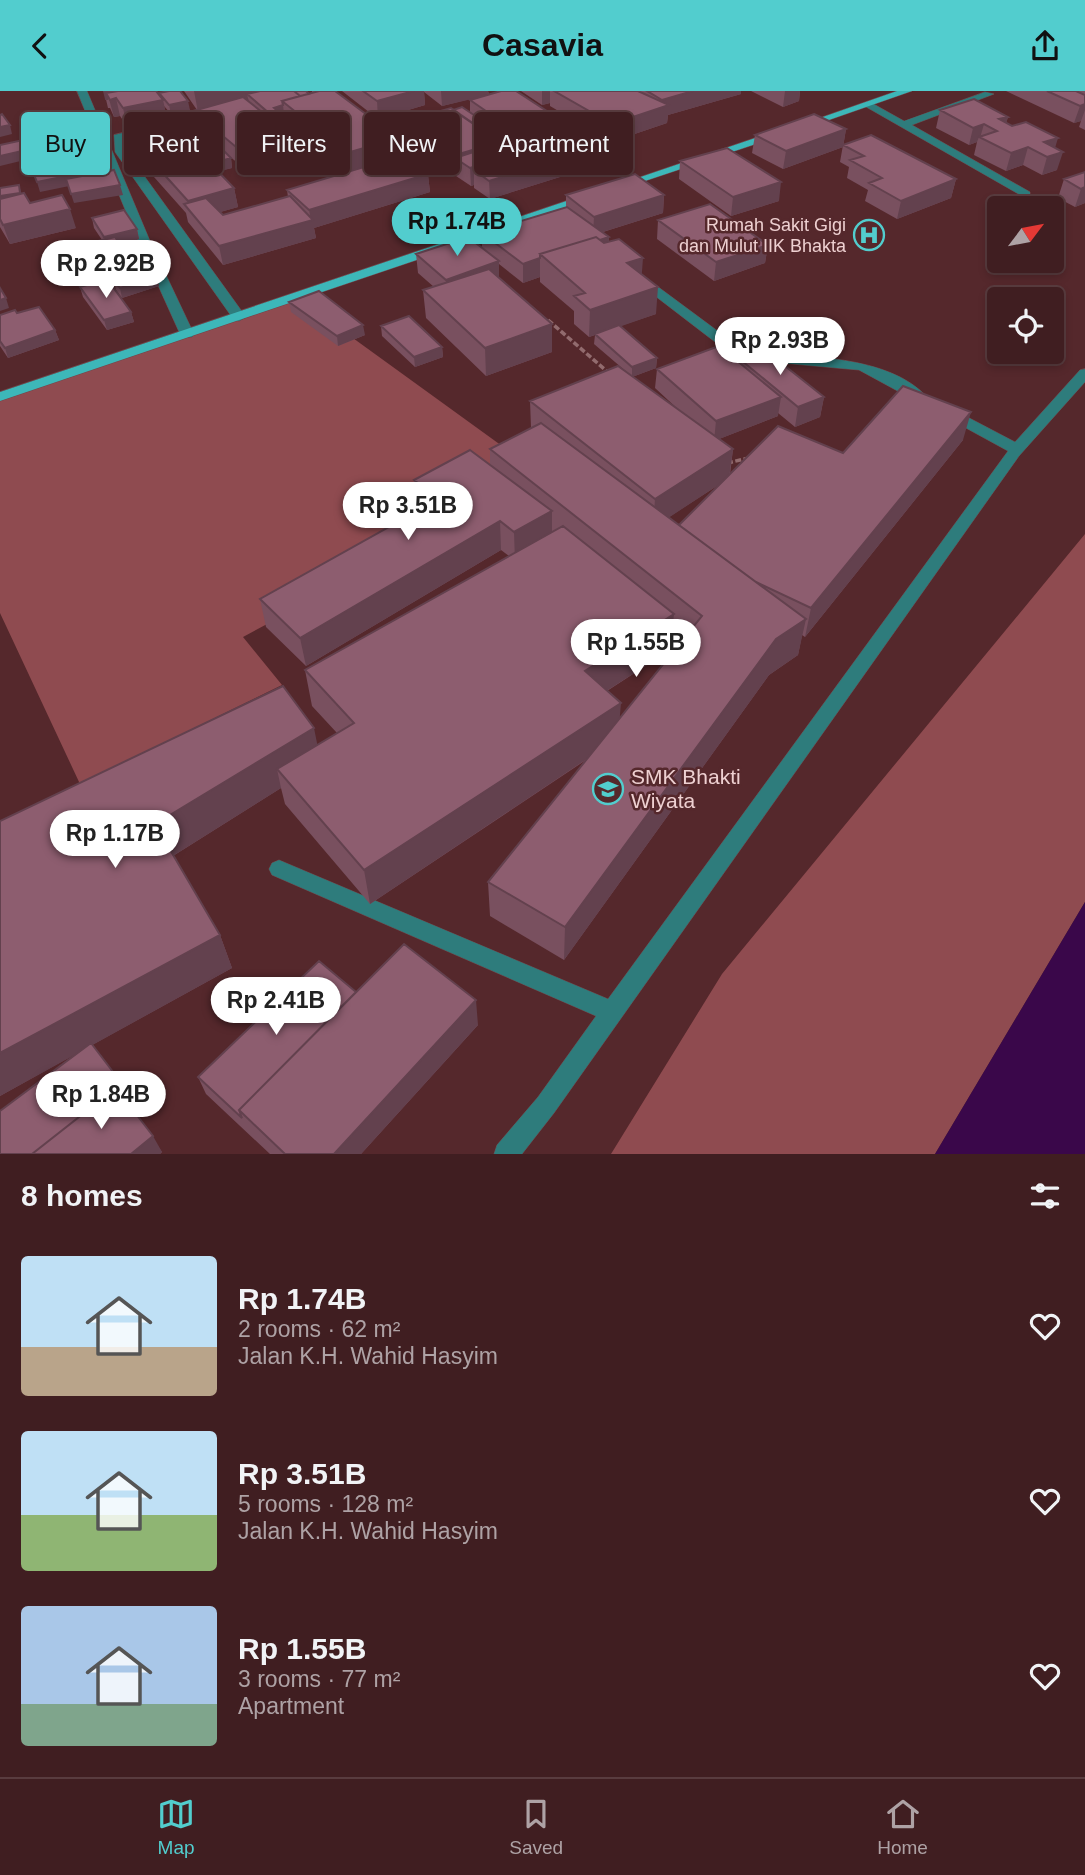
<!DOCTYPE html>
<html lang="en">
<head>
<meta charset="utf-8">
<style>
	:root { --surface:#401e21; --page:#4b2b2e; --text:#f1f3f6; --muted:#aea2a5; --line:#593c3f; --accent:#52cdce }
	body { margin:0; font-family:Arial,sans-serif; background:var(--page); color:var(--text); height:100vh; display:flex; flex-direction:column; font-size:26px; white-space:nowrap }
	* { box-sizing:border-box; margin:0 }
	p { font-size:23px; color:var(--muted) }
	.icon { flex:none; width:38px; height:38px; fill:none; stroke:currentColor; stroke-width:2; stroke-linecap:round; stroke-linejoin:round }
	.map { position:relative; height:1063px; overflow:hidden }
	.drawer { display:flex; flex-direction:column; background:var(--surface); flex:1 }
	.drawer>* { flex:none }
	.banner { position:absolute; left:21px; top:21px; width:700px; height:63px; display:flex; gap:14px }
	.needle { width:46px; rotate:58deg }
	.fabs { position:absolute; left:987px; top:105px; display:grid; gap:14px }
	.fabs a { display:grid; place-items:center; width:77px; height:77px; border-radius:7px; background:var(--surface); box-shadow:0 4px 10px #0003,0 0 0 2px var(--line); font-size:35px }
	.price { position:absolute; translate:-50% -60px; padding:0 16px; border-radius:24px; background:#fff; color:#222; font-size:23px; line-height:46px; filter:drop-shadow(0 2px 4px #0008) }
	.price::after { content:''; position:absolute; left:50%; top:42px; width:21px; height:16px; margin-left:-10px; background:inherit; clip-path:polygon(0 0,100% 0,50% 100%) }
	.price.on { background:var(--accent); color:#111 }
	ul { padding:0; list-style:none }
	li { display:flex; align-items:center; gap:21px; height:175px; padding:0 21px }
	li span { display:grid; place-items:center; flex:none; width:196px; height:140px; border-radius:7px; color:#555 }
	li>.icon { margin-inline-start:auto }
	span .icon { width:84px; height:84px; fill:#fffc; stroke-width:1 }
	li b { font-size:30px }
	h2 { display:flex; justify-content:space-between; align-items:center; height:84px; padding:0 21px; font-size:30px }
	.tag { padding:0 24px; border-radius:7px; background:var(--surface); box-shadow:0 4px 10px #0003,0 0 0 2px var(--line); font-size:24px; line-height:63px }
	.tag.on { background:var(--accent); color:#111 }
	header { display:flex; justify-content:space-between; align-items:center; height:91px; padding:0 21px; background:var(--accent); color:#111; font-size:32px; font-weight:700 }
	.dock { display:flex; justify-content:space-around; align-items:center; height:98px; border-top:2px solid var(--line); background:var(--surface); font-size:19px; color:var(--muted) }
	.dock a { display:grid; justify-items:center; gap:4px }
	.dock .on { color:var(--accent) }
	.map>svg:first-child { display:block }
</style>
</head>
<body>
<header><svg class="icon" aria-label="back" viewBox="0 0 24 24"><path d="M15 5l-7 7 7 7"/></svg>Casavia<svg class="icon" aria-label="share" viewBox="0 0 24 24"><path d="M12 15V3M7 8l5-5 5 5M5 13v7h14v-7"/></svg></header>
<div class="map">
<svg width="1085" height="1063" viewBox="0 0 1085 1063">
	<rect width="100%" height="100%" fill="#55282c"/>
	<path fill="#8f4b50" d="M299,208l214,155 -116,57 33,26 -187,100 39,48 -202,99 -80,-171v-217z
		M1085,443v368l-150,252h-324l111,-180z"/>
	<path fill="#3a074a" d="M1085,811v252h-150z"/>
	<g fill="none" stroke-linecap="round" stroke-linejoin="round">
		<g stroke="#71464a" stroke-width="1">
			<path id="minor" d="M77,0h10l63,150 44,93 -2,3h-10l-2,-3 -42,-93 -44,-107 -94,21v-6l92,-21z
				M985,1l9,2 -82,31 118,67v4h-8l-161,-92 9,-2 34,19z
				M216,19l5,3 -1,2 -95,22 2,15 119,165 -7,4 -5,-1 -119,-168 -1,-17z
				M638,181l104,77 7,3c55,5 140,2 179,46l-7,4 -5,-1 -57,-31 -112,-10 -15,-5 -99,-76v-6z
				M1085,278v13l-66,74 -465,657 -32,41h-28l3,-9 41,-48 58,-81 -324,-141 -3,-6 3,-6 7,-3 7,3 322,136 400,-548 -64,-35 -2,-3 2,-3h10l61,32 65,-72z"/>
		</g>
		<g stroke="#71464a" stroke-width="1">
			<path id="major" d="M897,0h15l-106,37 -9,-2z
				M776,40l5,3 -1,2 -156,52 -10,-2z
				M587,103l4,1v6l-591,200v-9z"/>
		</g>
		<path stroke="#926b6e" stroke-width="3.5" stroke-dasharray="6 2.5" stroke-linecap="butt" d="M548,229l62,54
			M727,372l22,-5"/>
		<use href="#minor" fill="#2e7c7c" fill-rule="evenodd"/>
		<use href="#major" fill="#3db7b9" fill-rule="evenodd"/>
	</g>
	<path fill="#79505f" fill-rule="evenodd" d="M104,0l62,1 24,18 -19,4 -7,-8 3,11 24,20 -5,2 2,1 18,-4 -9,-8 -4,-17 4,-1 -13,-19h122l3,3 3,-1v-2h23l64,64 20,-7 -13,-9 -1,-18 48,-11 17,3v-13l12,-4 -40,10 -18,-14 1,13 -47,14 -36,-28h146l1,3 73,27v18l-21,6 1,4 18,28 -70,22 -16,-11v-3l-3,1 -15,-10v-3l-3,1 -5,-4 -20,5 2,17 -116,36 2,10 -93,27 -35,-43 -2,-9 -48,-54 -4,-18 5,-1 -5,-4 -2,-9 25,-7 -30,6 -7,-10 -6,1 -4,-9h-2zM302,48l41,34 -56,17 1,7 -65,18 -3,-3 18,-5 -4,-19 -16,-17 14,-3 -1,-10 -9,-8 18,15 50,-15 -1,-4 5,4 9,-2z
		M521,0h220v3l-73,21 -1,8 -56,19 -61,-36v-3l-8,2z
		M751,0h49l-1,10 -16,6z
		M1006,0h79v39l-6,-3 2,-6 -7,2z
		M940,19l68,7 -2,6 49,25 2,22 -15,5 -19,-10 -17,6 -32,-16 3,-13 -8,3 -33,-17z
		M846,38l-3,18 -60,22 -31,-16 3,-18z
		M31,46h46l3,9 -40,10 -6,-10z
		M843,54l113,34 -5,19 -54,21 -32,-18 3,-11 -21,-12 2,-11 -9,-5z
		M680,70l99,40 -48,15 -52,-37z
		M1085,81v31l-10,4 -17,-9 6,-19z
		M0,97l22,5 8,10 46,25 -66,16 -10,-17z
		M566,104h98l-1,18 -60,19 6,10 33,32 14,40 -36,12 37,32 -1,10 -24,9 50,36 -27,-25 2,-19 78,-9 1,-4 88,41 -4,20 -25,10 -17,-14v3l-59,23 14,10 -3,26 113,-22 120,-13 -158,197 -3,-2 -4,20 -29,20 -205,285 -74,-44 -2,-34 98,-122 -216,144 -85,-100 -4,-16 -108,68 47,79 12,33 -140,77 39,52 -5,4 36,51 -2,2h-160l79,-102 -79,44v-275l317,-76 20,-12 -25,-27 -7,-36 204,-114 -8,-6 -195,116 -40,-39 -6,-28 159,-89 -2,-1 -3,-29 76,-15v-16l41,-21 -1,-27 99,-27 -35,-30 1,-9 -6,2 -15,-13v-13l-34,-29v-5l-17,6 -24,-19v14l53,74 -66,24 -60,-58 -3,-28 11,-3 -16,-14 -2,-19 66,-6v-15l84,-26zM720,393l-41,41 -10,-8zM672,540l11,9 -63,78 -13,-27 63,-41z
		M92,127l45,11 2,10 -19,5 5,10 28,12 6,20 -37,12 -6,-8 -3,-10 11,-4 -7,-9 -1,-4 -22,5 -9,-14 -3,-9 20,-5 -8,-12z
		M658,129l110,25 -3,18 -51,18 -57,-42z
		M80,196l51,25 3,10 -27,8 -24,-33z
		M289,211l76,33 -27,11 -47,-34z
		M17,222l38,17 4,10 -51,18 -8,-12v-31z
		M381,235l61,21 1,10 -28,10 -33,-31z
		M356,901l122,33 -117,129h-91l-64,-60 -8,-17z"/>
	<path fill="#63414e" d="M194,0h108l-55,3 2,8 -51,10z
		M414,0h10l1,14 -47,14 -1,-18z
		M441,0h47l1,4 -47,11z
		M542,0h8v12l-8,2z
		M693,0h48v3l-73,21 -1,8 -56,19 1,-18 49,-16 1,-8z
		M785,0h15l-1,10 -16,6z
		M116,7l4,18 -6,1 -5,-18z
		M163,9l4,18 -40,8 -4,-18z
		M188,10l2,9 -19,4 -2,-9z
		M1085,13v6l-4,11 -7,2 6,-17z
		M283,14l2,18 -11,-15z
		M1008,26l-5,17 -4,-15z
		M562,30v18l-43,12v-17z
		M984,33l-4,14 -1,-1 -2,5 -8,3 4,-17z
		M10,34l2,9 -12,3v-10z
		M189,37l2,9 -43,12 -2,-9z
		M846,38l-3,18 -60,22 3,-18z
		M300,39l3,18 -9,2 -2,-17z
		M287,41l3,18 -50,15 -4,-18z
		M77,46l3,9 -40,10 -3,-10z
		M398,47l2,20 -3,-2v9l-47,14 -3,-26z
		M1058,47l-5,17 10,-3 -6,18 -15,5 5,-18 -3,-15z
		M500,51l42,3v18l-68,7v15l-3,1 -1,-18 -15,-10 1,15 -3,1 -1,-18z
		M1028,56l-5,18 -17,6 5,-18z
		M31,58l2,9 -33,8v-10z
		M231,67l1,10 -22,6 -2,-10z
		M560,68v18l-70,22 -1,-18z
		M448,70v10l-20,4 2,17 -116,36 2,10 -93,27 -4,-19 92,-26 -2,-10 106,-41z
		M82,82l2,10 -44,9 -3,-10z
		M956,88l-5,19 -54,21 4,-18z
		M781,91l-2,19 -48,15 2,-19z
		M19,94l3,10 -22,10v-9z
		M120,94l3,10 -49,8 -3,-9z
		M1085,96v16l-10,4 6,-18z
		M234,97l4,19 -42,12 -6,-8 -2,-10z
		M664,104l-1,18 -70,22 1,-18z
		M70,118l6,19 -66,16 -7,-19z
		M137,138l2,10 -32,8 -3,-10z
		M609,146v19l-66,1z
		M768,154l-3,18 -51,18 2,-19z
		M124,159l3,10 -12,-2 1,5 -22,5 -3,-9z
		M540,167v19l-17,6v-19z
		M643,167l-2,27 -14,-22z
		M499,170v19l-52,19 -1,-19z
		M157,186l2,9 -37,12 -2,-10z
		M658,196l-2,27 -60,21 -1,-1v1l-6,2 1,-27z
		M6,207l3,10 -9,3v-11z
		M131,221l3,10 -27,8 -3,-10z
		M552,233v28l-66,24 -1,-28z
		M363,234l2,10 -27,11 -1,-10z
		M55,239l4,10 -51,18 -3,-10z
		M442,256l1,10 -28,10 -1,-10z
		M657,267l-1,10 -24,9v-10z
		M781,306l-3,19 -64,25 2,-20z
		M824,306l-4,20 -25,10 3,-20z
		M971,321l-8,28 -158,197 6,-29z
		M733,358l-4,29 -76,50 2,-29z
		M552,420v28l-37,22 -1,-29z
		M500,430l1,29 -195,116 -6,-28z
		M674,523l-4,36 -87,56 2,-35z
		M806,528l-8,36 -29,20 -205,285 1,-33 211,-288z
		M621,612l-3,35 -248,166 -6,-34z
		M314,637l7,35 -44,6 4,19 -113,71 -13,-35z
		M220,844l12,33 -232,128v-43z
		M476,909l2,25 -117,129h-27z
		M126,998l5,8 -73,57h-16z
		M153,1045l9,16 -2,2h-29z"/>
	<path fill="#8d5d6f" stroke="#63414e" stroke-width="2" d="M104,0h14l-12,2 1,6h-1z
		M118,0h38l7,9 -40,8 -7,-10 -6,2 -4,-7z
		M169,0h11l8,10 -19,4 -10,-12z
		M260,0h34l6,5 -18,5 1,4 -9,3 26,22 -8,3 -45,-39z
		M294,0h12l3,3 -9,2z
		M319,0h16l63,47 -51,15 -65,-52z
		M363,0h51l-37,10z
		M501,0h15l46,30 -43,13 -49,-34z
		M554,0h84l31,14 -57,19z
		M647,0h46l-31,9z
		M1047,0h29l9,4v9l-5,2z
		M243,6l44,35 -51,15 -43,-36z
		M974,8l34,18 -9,2 13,7 14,-4 32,16 -14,4 19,10 -16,5 -19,-10 -17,6 -32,-16 18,-6 -13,-7 -11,4 -33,-18z
		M462,16l49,33 -11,4v-2l-47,-32z
		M451,17l49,34 -48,14 -47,-35z
		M2,23l8,11 -10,2v-12z
		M814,23l32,15 -60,22 -31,-16z
		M174,24l15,13 -44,11 -13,-12z
		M70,37l7,9 -40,9 -6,-9z
		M178,39l56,58 -46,13 -54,-60z
		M208,44l23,23 -20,6 -23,-24z
		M526,44l16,10 -72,23 -15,-10z
		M871,44l85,44 -55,22 -32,-18 13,-5 -32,-18 14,-4 -21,-11z
		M23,49l8,9 -31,7v-11z
		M427,55l21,15 -28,6 -16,-12 -6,2 -1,-1z
		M544,57l16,11 -71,22 -15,-11z
		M727,57l54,34 -48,15 -53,-36z
		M73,63l9,19 -45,9 -8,-20z
		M404,64l24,19 -119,36 -22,-20z
		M114,79l6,15 -49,9 -5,-15z
		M1085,81v15l-4,2 -17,-10z
		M635,83l29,21 -70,22 -28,-22z
		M19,94l1,8 -20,3v-8z
		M24,102l6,10 32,-8 8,14 -67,16 -3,-6v-20z
		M290,105l23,24 -94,26 -35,-42 22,-6 17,17z
		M710,113l58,41 -52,17 -58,-42z
		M567,116l42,30 -9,3 -4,-3 -56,17v4l-17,6 -41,-31z
		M124,119l13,19 -33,8 -12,-19z
		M115,146l9,13 -33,9 -9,-14z
		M468,146l31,24 -53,19 -30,-26z
		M596,146l8,6 15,-4 24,19 -16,5 31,24 -68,23 -16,-14 11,-3 -45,-39z
		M140,159l13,16 -4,1 8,10 -37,11 -7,-8 16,-5 -14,-17z
		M489,178l63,55 -67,24 -62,-58z
		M107,188l24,33 -27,8 -24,-33z
		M0,197l6,10 -6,2z
		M319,200l44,34 -26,11 -48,-34z
		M39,216l16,23 -50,18 -5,-7v-26l15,-5 2,3z
		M409,225l33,31 -28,10 -33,-31z
		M619,234l38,33 -25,9 -37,-33z
		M719,255l62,51 -65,24 -59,-52z
		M761,256l63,50 -26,10 -62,-51z
		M618,275l115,83 -78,50 -125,-98z
		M903,295l68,26 -160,196 -55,-26 -77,-57 99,-99 65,27z
		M541,332l265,196 -30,20 -211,288 -77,-45 214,-266 -212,-167z
		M470,359l82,61 -38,21 -14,-11 -200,117 -40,-39 179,-100 -25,-19z
		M563,435l111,88 -89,57 36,32 -257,167 -87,-101 77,-46 -49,-53z
		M283,595l31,42 -159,96 65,111 -220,118v-232z
		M404,853l72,56 -142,154h-49l-46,-44z
		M319,870l37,31 -117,118 3,8 -44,-41z
		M91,952l35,46 -6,4 -4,-5 -84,66h-32v-43z
		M116,997l37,48 -22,18h-99z"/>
	<defs>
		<g id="hospital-ring" transform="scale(1.575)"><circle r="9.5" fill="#55282c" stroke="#52cdce" stroke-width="1.5"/><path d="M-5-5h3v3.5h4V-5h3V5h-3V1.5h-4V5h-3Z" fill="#52cdce"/></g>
		<g id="school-ring" transform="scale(1.575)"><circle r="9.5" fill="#55282c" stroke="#52cdce" stroke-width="1.5"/><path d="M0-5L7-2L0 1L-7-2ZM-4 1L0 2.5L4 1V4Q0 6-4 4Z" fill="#52cdce"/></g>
	</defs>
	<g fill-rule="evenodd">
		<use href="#hospital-ring" x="869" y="144"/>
		<use href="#school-ring" x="608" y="698"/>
	</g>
	<g text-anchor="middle" stroke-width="5" stroke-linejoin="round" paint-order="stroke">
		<g font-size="18" fill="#eed0d1" stroke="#55282c" text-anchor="end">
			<text x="846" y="140">Rumah Sakit Gigi<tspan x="846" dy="21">dan Mulut IIK Bhakta</tspan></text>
		</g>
		<g font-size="21" fill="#eed0d1" stroke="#55282c" text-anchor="start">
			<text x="631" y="693">SMK Bhakti<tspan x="631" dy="24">Wiyata</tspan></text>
		</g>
	</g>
</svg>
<div class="fabs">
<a><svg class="needle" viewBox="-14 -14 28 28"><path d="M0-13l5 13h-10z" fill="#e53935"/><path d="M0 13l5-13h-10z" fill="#aea2a5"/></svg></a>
<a><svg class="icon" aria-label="locate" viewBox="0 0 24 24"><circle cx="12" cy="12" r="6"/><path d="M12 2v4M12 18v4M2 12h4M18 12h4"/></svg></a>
</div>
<b class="price on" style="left:457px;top:167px">Rp 1.74B</b>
<b class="price" style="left:106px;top:209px">Rp 2.92B</b>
<b class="price" style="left:780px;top:286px">Rp 2.93B</b>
<b class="price" style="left:408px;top:451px">Rp 3.51B</b>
<b class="price" style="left:636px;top:588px">Rp 1.55B</b>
<b class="price" style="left:115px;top:779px">Rp 1.17B</b>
<b class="price" style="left:276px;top:946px">Rp 2.41B</b>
<b class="price" style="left:101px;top:1040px">Rp 1.84B</b>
<div class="banner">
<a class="tag on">Buy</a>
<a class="tag">Rent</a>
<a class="tag">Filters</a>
<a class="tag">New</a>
<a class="tag">Apartment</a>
</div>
</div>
<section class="drawer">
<h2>8 homes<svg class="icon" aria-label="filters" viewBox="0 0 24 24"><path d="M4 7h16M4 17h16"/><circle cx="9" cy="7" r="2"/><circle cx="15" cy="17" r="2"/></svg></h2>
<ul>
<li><span style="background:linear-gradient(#bfe0f5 65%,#b9a48a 0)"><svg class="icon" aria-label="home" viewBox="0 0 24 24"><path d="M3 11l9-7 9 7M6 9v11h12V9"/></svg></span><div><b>Rp 1.74B</b><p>2 rooms · 62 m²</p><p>Jalan K.H. Wahid Hasyim</p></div><svg class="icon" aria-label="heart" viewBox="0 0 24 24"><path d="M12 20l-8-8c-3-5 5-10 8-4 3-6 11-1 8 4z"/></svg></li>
<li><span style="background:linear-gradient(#bfe0f5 60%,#8fb573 0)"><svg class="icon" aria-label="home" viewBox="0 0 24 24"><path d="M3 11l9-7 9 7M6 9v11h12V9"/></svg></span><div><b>Rp 3.51B</b><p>5 rooms · 128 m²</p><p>Jalan K.H. Wahid Hasyim</p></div><svg class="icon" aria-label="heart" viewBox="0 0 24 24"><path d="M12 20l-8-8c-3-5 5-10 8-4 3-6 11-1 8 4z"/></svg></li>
<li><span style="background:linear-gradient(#a9c7e8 70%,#7fa58c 0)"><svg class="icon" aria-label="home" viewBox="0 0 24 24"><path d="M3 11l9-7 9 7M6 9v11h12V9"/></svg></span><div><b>Rp 1.55B</b><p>3 rooms · 77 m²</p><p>Apartment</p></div><svg class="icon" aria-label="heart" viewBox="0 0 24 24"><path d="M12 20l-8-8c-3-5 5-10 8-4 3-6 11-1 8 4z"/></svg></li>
</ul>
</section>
<nav class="dock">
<a class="on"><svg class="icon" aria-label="map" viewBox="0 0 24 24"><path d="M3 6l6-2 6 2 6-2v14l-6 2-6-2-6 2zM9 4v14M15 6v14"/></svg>Map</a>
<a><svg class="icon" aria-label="saved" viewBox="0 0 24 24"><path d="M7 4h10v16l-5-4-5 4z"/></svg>Saved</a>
<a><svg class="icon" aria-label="home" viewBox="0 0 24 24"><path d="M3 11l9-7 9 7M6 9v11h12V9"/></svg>Home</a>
</nav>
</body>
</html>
